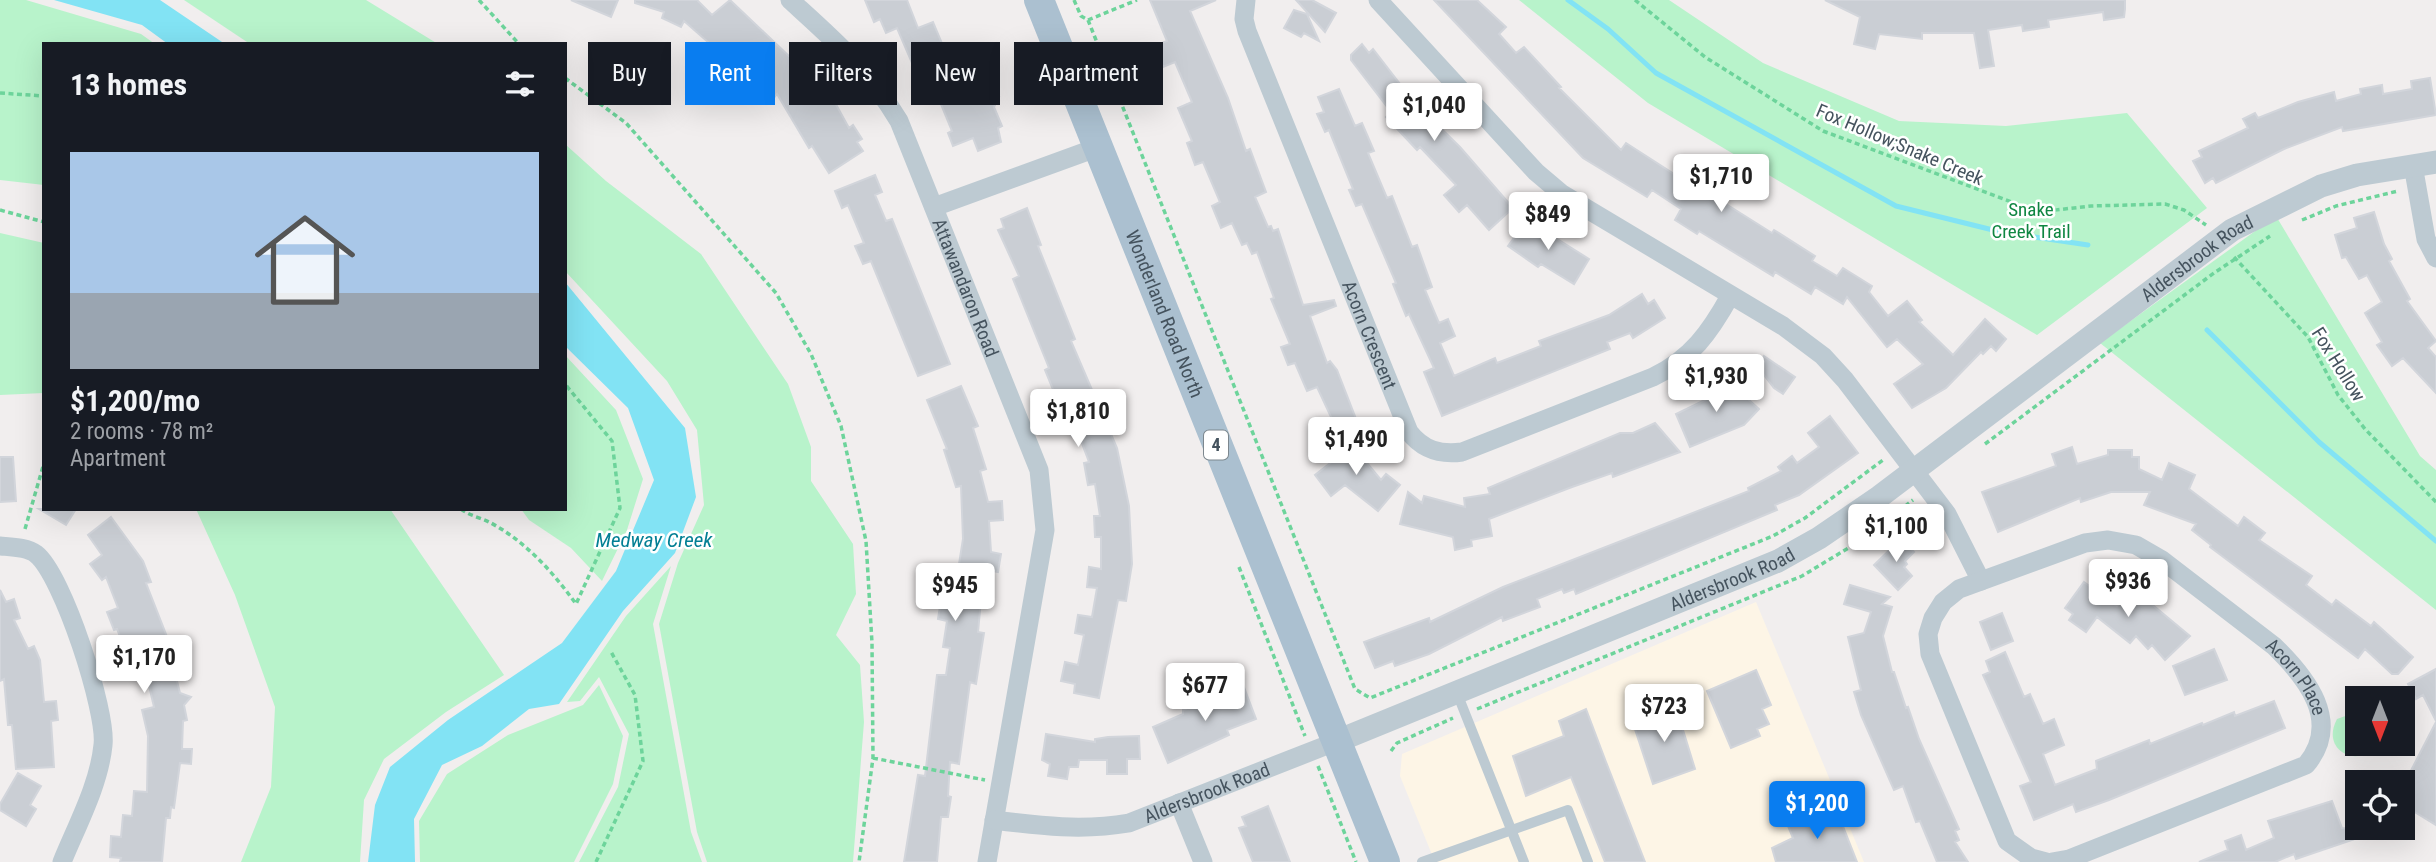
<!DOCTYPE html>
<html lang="en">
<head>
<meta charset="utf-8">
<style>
	:root { --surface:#171b24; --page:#20242c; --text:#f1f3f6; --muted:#9ea1a6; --accent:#097df0 }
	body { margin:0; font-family:"Roboto Condensed",sans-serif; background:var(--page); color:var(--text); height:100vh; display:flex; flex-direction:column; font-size:26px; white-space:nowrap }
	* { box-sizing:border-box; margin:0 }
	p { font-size:23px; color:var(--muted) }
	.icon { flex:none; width:38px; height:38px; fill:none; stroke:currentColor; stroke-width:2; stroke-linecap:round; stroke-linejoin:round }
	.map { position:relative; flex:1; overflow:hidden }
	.panel { position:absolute; left:42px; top:42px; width:525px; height:469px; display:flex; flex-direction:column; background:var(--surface); border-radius:0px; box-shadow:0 7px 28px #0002 }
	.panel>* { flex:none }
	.guide { position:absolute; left:588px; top:42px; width:665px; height:63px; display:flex; gap:14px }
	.needle { width:46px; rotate:180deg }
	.fabs { position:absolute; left:2345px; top:686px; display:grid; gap:14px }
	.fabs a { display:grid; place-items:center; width:70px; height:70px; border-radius:0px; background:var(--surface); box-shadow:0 7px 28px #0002; font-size:35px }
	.price { position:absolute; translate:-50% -60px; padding:0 16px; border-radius:7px; background:#fff; color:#222; font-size:23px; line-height:46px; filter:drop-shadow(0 2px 4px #0008) }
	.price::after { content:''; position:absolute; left:50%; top:42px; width:21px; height:16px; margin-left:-10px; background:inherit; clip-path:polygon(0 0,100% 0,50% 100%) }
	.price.current { background:var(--accent); color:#fff }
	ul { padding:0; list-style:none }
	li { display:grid; align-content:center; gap:14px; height:371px; padding:0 28px }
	li span { display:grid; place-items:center; height:217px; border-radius:0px; color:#555 }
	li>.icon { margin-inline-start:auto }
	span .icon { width:126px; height:126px; fill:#fffc; stroke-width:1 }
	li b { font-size:30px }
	h2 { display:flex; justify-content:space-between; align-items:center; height:84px; padding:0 28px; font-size:30px }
	.tag { padding:0 24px; border-radius:0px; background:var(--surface); box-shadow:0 7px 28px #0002; font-size:24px; line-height:63px }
	.tag.current { background:var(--accent); color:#fff }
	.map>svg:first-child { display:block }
</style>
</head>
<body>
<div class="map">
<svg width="2436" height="862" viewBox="0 0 2436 862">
	<rect width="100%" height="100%" fill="#f1eeee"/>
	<path fill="#fdf5e6" d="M1756,602l108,260h-429l-35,-86 2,-22z"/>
	<path fill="#b8f3cb" d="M0,0h26l115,34 14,10h-111v141l-44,-5z
		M184,0h182l72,44h-188z
		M1519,0h150l94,63 136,58 107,5 121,-13 80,95 -170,127 -389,-232z
		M565,144l41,37 95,73 87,130 23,63v34l42,63 3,50 -20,41 24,30 4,57 -11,140h-146l-10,-30 -38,-208 19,-61 26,-58 -7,-75 -30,-49 -102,-110z
		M2276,216l144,240 16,14v140l-336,-267z
		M0,233l44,10v150l-44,2z
		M565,355l51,55 27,69 -16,51 -25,51 -31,-33 -42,-28 -8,-11h44z
		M196,509h194l114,166 -58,37 -62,47 -20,41 -4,62h-119l30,-75 4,-80 -40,-112z
		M671,566l-18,58 38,208 11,30h-123l39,-75 11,-53 -30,-57 -19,24 -13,1 59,-86z
		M599,685l24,51 -10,48 -39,78h-154l-1,-41 28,-47 61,-39 75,-30z
		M2351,714h6v30h17c-11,25 -55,9 -37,-25z"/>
	<path fill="#82e3f4" d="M54,0h106l65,44h-57l-26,-19z
		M565,282l120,146 11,69 -21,56 -52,58 -64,93 -30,5 -47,37 -40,19 -28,54 1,43h-47l7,-57 15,-38 58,-47 114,-77 54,-72 38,-91 -26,-72 -63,-62z"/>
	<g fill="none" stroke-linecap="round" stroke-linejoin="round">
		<path stroke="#82e3f4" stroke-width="5" d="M1568,0l40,29 48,44 240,133 105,26 87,13
			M2207,330l112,112 117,99"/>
	</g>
	<path fill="#caced4" stroke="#d2d5db" stroke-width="2" d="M571,0h47l-7,17z
		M635,0h62l15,15 18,-15 83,79 15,23 5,-3 16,29 4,-3 9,14 -5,3 6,9 -34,22 -17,-27 -3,2 -32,-54 -4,5 -89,-78 -3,6 -19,-9 2,-6 -29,-9z
		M865,0h42l11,28 15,-6 15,36 6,-3 18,40 14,-6 3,6 10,2 -5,10 8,19 -4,2 3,14 -23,9 -5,-13 -20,8 -5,-13 4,-2 -16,-39 -3,1 -14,-33 -7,3 -15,-35 -11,5 -6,-14 -6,3z
		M1150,0h66l-26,11 38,87 18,53 4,-2 6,16 10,27 -11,5 13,30 3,-1 2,5 5,-2 25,76 31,-5 2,6 -26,10 17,47 3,-2 7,9 21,54 -20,8 -21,-45 -10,4 -12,-28 -7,2 -7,-18 9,-3 -19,-45 3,-1 -17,-46 -5,2 -5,-11 -5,2 -10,-22 -11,5 -9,-22 8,-4 -17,-40 -8,3 -8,-22 5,-2 -14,-33 14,-6 -17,-40 -12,5 -9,-21 13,-5z
		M1296,0h16l24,13 -11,19z
		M1434,0h43l29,27 -7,7 17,19 8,-6 37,40 -2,1 62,62 5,-7 59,38 1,-2 86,54 2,-3 41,26 -3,5 25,15 6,-8 29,18 -3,6 19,24 19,-15 15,19 -3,2 34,33 32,-36 21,20 -10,12 -5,-5 -8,8 -2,-2 -35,36 -34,20 -18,-24 29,-20 -26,-25 -10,8 -40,-50 -4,7 -28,-17 -4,7 -36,-22 -2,4 -74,-45 -2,3 -22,-14 6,-11 -29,-19 -5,7 -64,-39z
		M1825,0h300v9l-1,8 -20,3 -1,-8 -55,8 1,7 -26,4 -1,-6 -34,5 6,36 -14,2 -6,-35h-52v6l-43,-5 -4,15 -21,-5 6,-27z
		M1294,10l13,4 12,27 -15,-8 -3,4 -17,-9z
		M1362,44l7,9 4,-4 41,53 46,45 53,61 -24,22 -22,-25 -8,7 -15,-17 12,-10 -36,-38 -3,3 -31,-33 5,-5 -40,-52v-5z
		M2430,78l6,37 -93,16 -1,-4 -58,22 -68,34 -3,-5 -8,5 -12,-22 9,-4 -3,-6 49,-23 -5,-9 12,-6 3,5 40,-16 36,-10 2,9 25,-7 -1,-5 22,-4 1,9 29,-5 -1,-8z
		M1339,89l16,37 7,-3 12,28 -6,2 19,45 5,-2 20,51 5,-2 15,42 -7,3 14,33 9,-4 7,17 -15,7 14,33 41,-18 2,5 44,-17 -2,-5 70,-26 33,-21 6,10 6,-4 11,18 -32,20 -3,-5 -23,9 3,7 -168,67 -18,-44 10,-4 -25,-54 -3,2 -13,-32 3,-1 -34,-79 -6,2 -7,-16 4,-1 -24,-59 -4,2 -8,-18 7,-2 -6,-15z
		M875,175l7,17 -7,3 11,26 6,-2 58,145 -32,12 -47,-115 -8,3 -8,-18 9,-3 -16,-38 -6,3 -7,-17z
		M1027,208l14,37 -3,1 37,93 -4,2 46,107 12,58 3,58 -6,37 -8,-1 -19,98 -25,-5 1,-9 -14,-3 4,-19 13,3 6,-30 -9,-2 3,-18 14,2 5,-29 -10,-1 2,-20 12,2v-32h-6l-1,-21h6l-5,-32 -7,1 -4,-22 5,-1 -11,-29 -6,3 -27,-66 4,-2 -36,-89 6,-3 -21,-46 6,-2 -3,-9z
		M2374,212l10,32 8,15 -3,2 21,38 -3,2 29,40 -8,7 8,9v36l-33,-35 -11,8 -15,-21 5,-3 -17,-29 17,-11 -15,-27 -8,4 -13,-22 -4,1 -7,-23 22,-7 -3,-10z
		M1527,220l62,39 -15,25 -33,-20 -3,3 -30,-21z
		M1764,356l31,21 -12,17 -9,-6 -17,-22z
		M1725,378l34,31 -15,16 -54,22 -14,-33 29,-14z
		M961,386l17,40 -5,2 13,41 -6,2 8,31 14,-1 1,19 -14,1 2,31 10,2 -3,18 -14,-3 -6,63 6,1 -8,51 -6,-2 -11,82 -9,-2 -2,34 3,1 -3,20h-7l-4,45h-33l14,-87 7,1 12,-101h9l4,-27 -7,-1 4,-26 -9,-2 6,-38 12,2 7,-44 -2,-53 -5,1 -12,-37 3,-1 -20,-49z
		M1830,416l28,37 -59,42 -24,10 2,5 -201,84 -2,-5 -10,4 -2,-4 -25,10 3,8 -37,14 -1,-4 -73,37 -34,12 -2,-5 -18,7 -11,-26 65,-24 1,4 73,-35 246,-96 -1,-3 33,-17 -3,-4 14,-11 5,7 22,-16 -11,-14z
		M1655,423l25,29 -67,25 -1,-4 -40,14 -83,32 3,17 -21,4 1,6 -17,4 -2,-13 -53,-13 8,-32 14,11 2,-7 41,11 -1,-9 26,-4 -2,-6 132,-55h13z
		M1348,440l33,40 5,-6 14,11 -22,26 -33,-26 -14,11 -16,-21 19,-15 -4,-6z
		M2072,447l5,17 31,-9v-5h24v7h7v12l23,11 7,-17 26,12 -6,14 49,37 6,-9 21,16 -6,7 53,36 -6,9 26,20 4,-5 35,26 3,-4 39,35 -15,17h-6l-27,-25 -7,9 -148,-111 1,-2 -19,-15 4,-6 -52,-19 6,-13h-39l-30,10 -1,-4 -82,34 -16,-40 74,-26 -4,-12z
		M0,457h13l3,44 -16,1z
		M39,509h37l-10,16z
		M111,517l32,44 8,21 -5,1 23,59 -9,3 12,33 4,-1 4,16 11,4 -7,8 3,15 -4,1 -1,28h10l-1,15 -11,-1 -6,45 -3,-1 -1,11h-4l-4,44h-42l1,-4 -11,-1 1,-21 10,1 2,-22 9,1 2,-25 13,1 1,-56 -6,-26 12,-3 -8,-34 -8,3 -11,-28 -2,1 -8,-20 -3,1 -7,-18 11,-4 -12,-31 -4,3 -12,-16 12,-9 -14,-20z
		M1901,539l13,13 -9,9 2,3 -3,3 8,9 -14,14 -24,-25z
		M2084,582l33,24 14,-19 59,49 -25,24 -13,-15 -4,4 -12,-13 -6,7 -33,-26 -11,15 -17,-12 4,-6 -8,-6z
		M1850,585l40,12 -8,7 10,3 -9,29 9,36h2l12,36 2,-1 11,32 40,90 -4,2 4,9 -4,2 13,20h-31l-17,-41 -4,1 -13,-36 -9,4 -33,-75 -7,-23 7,-2 -13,-53 16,-4 7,-21 -27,-8z
		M0,590l6,12 8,-3 6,19 -6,2 14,29 6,-3 6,14 4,42 12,-1 2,19 -7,1 3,46 -38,2 -4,-44h-4l-4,-46 -4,2z
		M2002,613l11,28 -22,9 -11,-28z
		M2214,649l13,31 -42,15 -12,-29z
		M2005,652l19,45 6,-3 13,30 11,-5 10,26 -21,9 12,31 42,-16 -1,-8 53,-21 1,4 52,-21 1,2 31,-13 1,4 39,-15 11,27 -176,72 -33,12 -3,-8 -39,16 -14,-34 11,-4 -48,-107 7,-3 -4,-11z
		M2436,669v52l-13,-26 -7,4 -8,-15z
		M1756,670l15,35 -9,4 7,15 -12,5 3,7 -29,12 -24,-57z
		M1242,682l14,37 -29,11 2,5 -61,28 -15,-36 30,-13v-4l28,-12 -1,-3z
		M1675,704l20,65 -42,15 -21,-64z
		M1586,709l20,53 39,100h-40l-34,-85 -45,19 -13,-40 51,-20 -5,-15z
		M2436,722v103l-28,-17 5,-9 -10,-6v-7z
		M1046,734l49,8v-3l13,-2 31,-1 1,23h-13v15h-20v-14h-28l-1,7h-9l-2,12 -19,-3 2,-12 -8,-4z
		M18,773l23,13 -11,19 6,4 -10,17 -26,-16v-6z
		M2332,801l10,27 42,1 -88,30 -2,-5 -19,8h-76l29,-12 -3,-9 16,-6 5,15 28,-12 -6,-17z
		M1268,806l22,56h-37l-14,-34 7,-2 -4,-9z
		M1835,806l22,56h-81l-4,-14 21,-10 -5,-12z"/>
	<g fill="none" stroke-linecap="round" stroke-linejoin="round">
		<path stroke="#6dd49b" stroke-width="3.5" stroke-dasharray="5 3.5" stroke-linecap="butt" d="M479,0l40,44
			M1074,0l7,16 7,4 267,669 15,9 403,-162 32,-18 78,-58
			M1635,0l70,57 118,74 215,81 53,-6 74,-2 19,6 22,15
			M1088,20l49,-20
			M565,78l61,45 150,170 35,61 30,72 25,115 6,102 1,115 -14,104
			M0,93l44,3
			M0,210l44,12
			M2302,220l34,-14 62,-15
			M2234,257l74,80 30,58 27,34 71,73
			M1985,444l229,-171 56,-37
			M461,509c9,7 21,9 30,14 35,19 62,49 85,81l44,-96 -8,-67 -47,-57
			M25,529l19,-66
			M1239,567l66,169
			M1477,709l325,-133 58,-35 53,-41
			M1391,751l6,-8 56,-25
			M873,758l112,22
			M1318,766l38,96
			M596,862l47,-101 -8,-66 -25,-45"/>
		<path stroke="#bdcad2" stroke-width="10" d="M1457,693l67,169
			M1422,862l146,-52 20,52"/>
		<g stroke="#bdcad2" stroke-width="19">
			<path id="s1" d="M790,0c45,41 77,68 109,121l140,349 6,60 -58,332"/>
			<path id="s2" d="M1246,0l-2,19 3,12 162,401c14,18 31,23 53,20l191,-75c38,-18 57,-45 77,-81"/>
			<path d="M1378,0l158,172 26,22 221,132 40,30 22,24 102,134 34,67"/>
			<path d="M2413,165l13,74 10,19"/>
			<path d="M934,207l162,-59"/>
			<path d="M0,546c12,1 27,1 36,8 27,21 71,158 67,191 -4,40 -26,80 -41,117"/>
			<path d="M1179,803l24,59"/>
			<path id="s3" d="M994,820c47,6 89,11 135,3l206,-81"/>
			<path id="s4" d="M2046,862l-15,-4 -24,-17 -77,-187 -2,-20 5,-16 10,-16 16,-13 126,-46 23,-3 28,5 26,15 112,86c33,32 68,76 32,119l-237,94 -17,3"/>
		</g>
		<path stroke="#bdcad2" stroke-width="23" id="s5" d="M1335,742l443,-181 41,-23 60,-41 353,-267 89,-44 36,-11 79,-13"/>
		<path stroke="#abc0d0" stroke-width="30" id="s6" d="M1039,0l346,862"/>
	</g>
	<g text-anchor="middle" stroke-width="5" stroke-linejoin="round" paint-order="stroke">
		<rect fill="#fff" stroke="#7d878e" stroke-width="2" x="1204" y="430.5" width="24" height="29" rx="5"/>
		<g font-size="18" font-weight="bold" fill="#45535e">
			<text x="1216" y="451">4</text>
		</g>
		<g font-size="19" fill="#45535e" stroke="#fff">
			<text transform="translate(1900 144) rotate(23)" y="7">Fox Hollow;Snake Creek</text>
			<text dy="7" stroke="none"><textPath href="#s5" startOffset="996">Aldersbrook Road</textPath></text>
			<text dy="7" stroke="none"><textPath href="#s1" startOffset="343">Attawandaron Road</textPath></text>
			<text dy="7" stroke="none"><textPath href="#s6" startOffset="338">Wonderland Road North</textPath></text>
			<text dy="7" stroke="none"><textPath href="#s2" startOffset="359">Acorn Crescent</textPath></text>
			<text transform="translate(2339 364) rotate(58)" y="7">Fox Hollow</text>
			<text dy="7" stroke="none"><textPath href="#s5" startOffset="429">Aldersbrook Road</textPath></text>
			<text dy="7" stroke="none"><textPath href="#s4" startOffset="719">Acorn Place</textPath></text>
			<text dy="7" stroke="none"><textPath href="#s3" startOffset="219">Aldersbrook Road</textPath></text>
		</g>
		<g font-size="19" fill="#0f8642" stroke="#fff">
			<text x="2031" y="216">Snake<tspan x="2031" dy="22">Creek Trail</tspan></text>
		</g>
		<g font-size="21" font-style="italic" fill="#037f94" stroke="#fff">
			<text x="654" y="547">Medway Creek</text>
		</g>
	</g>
</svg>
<div class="fabs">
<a><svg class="needle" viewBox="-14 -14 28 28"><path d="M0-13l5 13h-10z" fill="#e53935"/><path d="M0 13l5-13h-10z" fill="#9ea1a6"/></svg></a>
<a><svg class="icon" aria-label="locate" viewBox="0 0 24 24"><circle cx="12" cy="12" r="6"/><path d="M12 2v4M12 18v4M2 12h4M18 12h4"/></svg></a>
</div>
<b class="price" style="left:1434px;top:143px">$1,040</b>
<b class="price" style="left:1721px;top:214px">$1,710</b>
<b class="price" style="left:1548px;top:252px">$849</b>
<b class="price" style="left:1716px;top:414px">$1,930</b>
<b class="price" style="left:1078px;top:449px">$1,810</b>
<b class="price" style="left:1356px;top:477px">$1,490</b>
<b class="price" style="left:1896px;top:564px">$1,100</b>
<b class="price" style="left:2128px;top:619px">$936</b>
<b class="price" style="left:955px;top:623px">$945</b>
<b class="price" style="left:144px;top:695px">$1,170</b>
<b class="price" style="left:1205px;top:723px">$677</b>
<b class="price" style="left:1664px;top:744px">$723</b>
<b class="price current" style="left:1817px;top:841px">$1,200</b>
<div class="guide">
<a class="tag">Buy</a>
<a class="tag current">Rent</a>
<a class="tag">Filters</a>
<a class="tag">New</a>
<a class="tag">Apartment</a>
</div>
<section class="panel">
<h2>13 homes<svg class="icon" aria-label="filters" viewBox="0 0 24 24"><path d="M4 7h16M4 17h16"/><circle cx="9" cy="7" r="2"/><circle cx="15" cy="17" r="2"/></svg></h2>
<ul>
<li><span style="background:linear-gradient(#a9c7e8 65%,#9aa5b1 0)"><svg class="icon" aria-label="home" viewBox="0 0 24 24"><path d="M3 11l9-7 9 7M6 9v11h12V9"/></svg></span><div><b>$1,200/mo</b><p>2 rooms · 78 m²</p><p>Apartment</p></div></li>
</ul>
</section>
</div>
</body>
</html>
